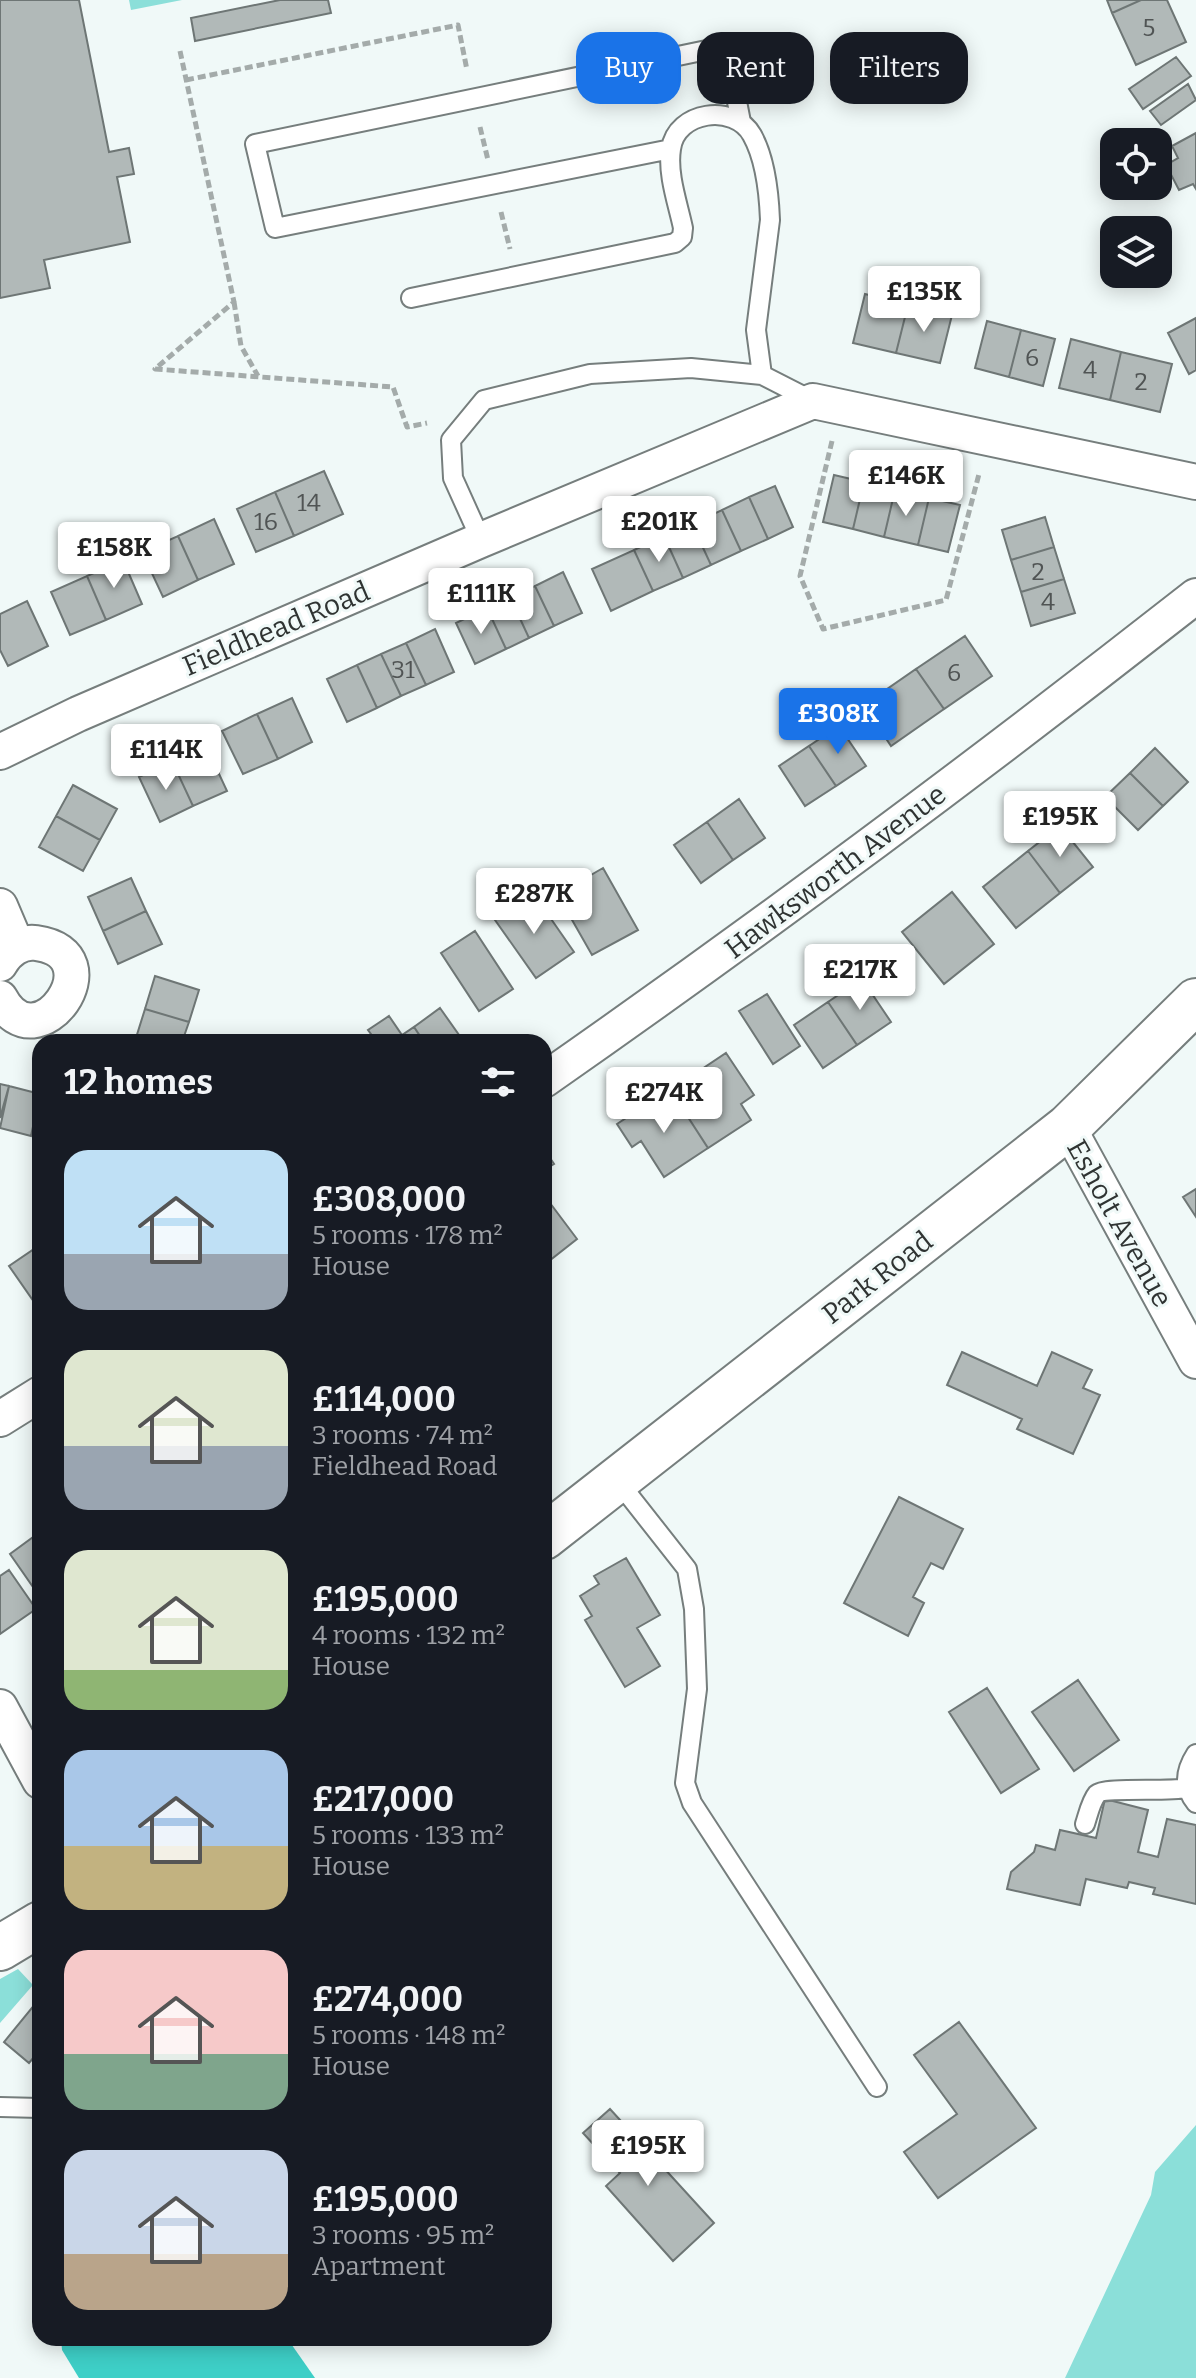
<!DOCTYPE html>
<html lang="en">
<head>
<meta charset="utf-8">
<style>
	:root { --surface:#171b24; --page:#20242c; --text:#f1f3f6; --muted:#9ea1a6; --accent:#1a73e8 }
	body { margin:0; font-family:Bitter,serif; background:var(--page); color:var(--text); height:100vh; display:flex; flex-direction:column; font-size:30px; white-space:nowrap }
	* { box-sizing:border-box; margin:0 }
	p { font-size:26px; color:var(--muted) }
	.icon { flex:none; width:44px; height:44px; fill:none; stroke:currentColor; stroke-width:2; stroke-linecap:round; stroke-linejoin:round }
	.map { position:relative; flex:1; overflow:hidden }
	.side { position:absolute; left:32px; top:1034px; width:520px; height:1312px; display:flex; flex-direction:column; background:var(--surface); border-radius:24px; box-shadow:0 4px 20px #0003 }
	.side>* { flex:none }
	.top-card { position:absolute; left:576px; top:32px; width:500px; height:72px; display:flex; gap:16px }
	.tools { position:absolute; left:1100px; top:128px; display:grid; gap:16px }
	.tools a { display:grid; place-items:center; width:72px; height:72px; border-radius:16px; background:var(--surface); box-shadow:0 4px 20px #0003; font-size:40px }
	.price { position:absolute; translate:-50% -68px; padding:0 18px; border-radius:8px; background:#fff; color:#222; font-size:26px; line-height:52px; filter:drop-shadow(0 2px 4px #0008) }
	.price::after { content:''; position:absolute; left:50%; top:48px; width:24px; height:18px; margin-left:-12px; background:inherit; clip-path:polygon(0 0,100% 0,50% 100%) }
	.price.on { background:var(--accent); color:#fff }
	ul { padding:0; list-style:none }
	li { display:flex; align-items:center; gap:24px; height:200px; padding:0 32px }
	li span { display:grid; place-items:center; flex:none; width:224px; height:160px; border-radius:24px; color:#555 }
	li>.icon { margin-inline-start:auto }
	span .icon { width:96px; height:96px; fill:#fffc; stroke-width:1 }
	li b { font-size:34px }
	h2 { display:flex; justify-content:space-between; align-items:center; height:96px; padding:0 32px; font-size:34px }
	.chip { padding:0 28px; border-radius:24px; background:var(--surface); box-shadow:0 4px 20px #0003; font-size:28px; line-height:72px }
	.chip.on { background:var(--accent); color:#fff }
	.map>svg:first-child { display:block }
</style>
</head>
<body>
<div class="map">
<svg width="1196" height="2378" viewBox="0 0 1196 2378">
	<rect width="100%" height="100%" fill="#f0f9f8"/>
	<path fill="#8bdfd9" d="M129,0h53l-51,10z
		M18,1969l15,16 -33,38v-44z
		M1196,2125v253h-131l86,-183 4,-23z"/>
	<path fill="#3ecfc7" d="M61,2338h226l28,40h-236l-17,-28z"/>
	<path fill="#b1b9b8" stroke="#6e7675" stroke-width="2" d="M0,0h79l30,152 20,-4 5,26 -17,3 13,65 -86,18 6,28 -50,10z
		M280,0h48l3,13 -136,28 -4,-23z
		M1107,0h34l-29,13z
		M1141,0h26l19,42 -50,23 -24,-52z
		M1176,57l15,19 -48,33 -14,-20z
		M1188,84l8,16 -35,25 -11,-14z
		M1196,133v56l-3,-5 -14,6 -13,-25 12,-7 -6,-12z
		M865,294l43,11 -12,48 -43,-10z
		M908,305l44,10 -12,48 -44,-10z
		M1196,318v52l-7,4 -21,-41z
		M987,321l34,9 -12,47 -34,-9z
		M1021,330l34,9 -12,47 -34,-9z
		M1071,339l50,13 -11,48 -51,-12z
		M1121,352l51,12 -12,48 -50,-12z
		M324,471l19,43 -49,22 -19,-44z
		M834,475l30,7 -11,47 -30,-7z
		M864,482l31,8 -11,47 -31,-8z
		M775,486l18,41 -25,12 -19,-42z
		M895,490l34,8 -11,47 -34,-8z
		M275,492l19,44 -38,16 -19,-43z
		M749,497l19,42 -27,12 -19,-41z
		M929,498l31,7 -12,47 -30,-7z
		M722,510l19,41 -30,14 -19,-41z
		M1045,517l9,30 -43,13 -9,-30z
		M214,519l20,45 -36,16 -20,-44z
		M692,524l19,41 -28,13 -19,-42z
		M178,536l20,44 -35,17 -21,-45z
		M664,536l19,42 -30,13 -19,-41z
		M1054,547l10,32 -43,13 -10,-32z
		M634,550l19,41 -42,20 -19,-42z
		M123,560l19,44 -36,16 -19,-44z
		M563,572l19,41 -28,13 -19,-40z
		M87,576l19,44 -36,15 -19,-43z
		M1064,579l11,34 -44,13 -10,-34z
		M535,586l19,40 -25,12 -19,-41z
		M510,597l19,41 -23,11 -19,-41z
		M27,601l21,45 -40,20 -8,-16v-36z
		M487,608l19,41 -31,15 -19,-41z
		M435,629l19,43 -28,13 -20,-42z
		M965,636l27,40 -48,33 -28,-40z
		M406,643l20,42 -25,11 -20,-42z
		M381,654l20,42 -24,12 -20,-43z
		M357,665l20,43 -30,14 -20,-43z
		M916,669l28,40 -53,37 -27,-41z
		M292,698l20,44 -34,17 -21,-45z
		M257,714l21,45 -35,15 -21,-43z
		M839,726l27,40 -30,20 -27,-40z
		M206,746l21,45 -34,15 -21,-45z
		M809,746l27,40 -31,20 -26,-40z
		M1155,748l33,34 -25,24 -33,-33z
		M172,761l21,45 -33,16 -21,-45z
		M1130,773l33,33 -25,24 -33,-33z
		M73,785l44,24 -17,31 -44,-24z
		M739,799l26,39 -32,22 -26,-38z
		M56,816l44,24 -17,31 -44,-24z
		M707,822l26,38 -32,23 -27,-38z
		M1060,826l33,41 -33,26 -32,-42z
		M1028,851l32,42 -44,35 -33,-41z
		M603,868l35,62 -46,25 -29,-51 21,-12 -5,-10z
		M131,878l15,33 -43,20 -15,-34z
		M952,892l42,52 -50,40 -42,-52z
		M533,893l41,59 -38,26 -41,-58z
		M146,911l16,33 -44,20 -15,-33z
		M475,931l38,58 -34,22 -38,-58z
		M155,976l44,14 -10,32 -44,-13z
		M862,979l29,43 -34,23 -29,-43z
		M767,994l33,52 -27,18 -34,-53z
		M828,1002l29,43 -34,23 -29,-43z
		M440,1008l24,34h-40l-10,-15z
		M145,1009l44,13 -7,20 -47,-1z
		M389,1016l13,19 12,-8 10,15h-47l-9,-12z
		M726,1053l28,42 -13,9 10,16 -43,28 -33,-51 29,-19 -5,-7z
		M0,1084l9,2 -9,32z
		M9,1086l31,8 -9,42 -31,-8z
		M675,1097l33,51 -44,29 -23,-36 -9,6 -15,-23 35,-23 5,8z
		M544,1149l10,15 -10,6z
		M1196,1189v28l-13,-20z
		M544,1195l33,44 -28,22 -5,-7z
		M40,1245v48l-8,6 -23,-33z
		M962,1352l75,34 15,-34 40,18 -9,18 17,7 -27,59 -56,-25 5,-10 -75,-34z
		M899,1497l64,32 -20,40 -12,-6 -18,34 11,6 -16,33 -64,-33z
		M40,1532v65l-30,-43z
		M626,1558l34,57 -23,13 23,38 -35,21 -40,-67 7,-4 -12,-20 19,-12 -5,-8z
		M9,1570l27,39 -36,25v-58z
		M1078,1680l41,60 -45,31 -42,-59z
		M987,1688l52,81 -38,24 -52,-81z
		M1105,1799l43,11 -10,42 20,5 9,-38 29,6v79l-43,-10 2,-6 -26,-6 -2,6 -41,-9 -6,26 -73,-16 4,-17 23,-20 2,-7 19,5 5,-20 36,8z
		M40,1998v52l-11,13 -25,-21z
		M959,2022l77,106 -98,70 -34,-46 53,-38 -43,-59z
		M610,2109l104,114 -41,38 -67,-75 14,-13 -37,-40z"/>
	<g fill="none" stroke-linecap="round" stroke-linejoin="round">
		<g stroke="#767e7d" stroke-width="22">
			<path id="lane" d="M671,149l-396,79 -20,-84 471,-98 15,76
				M411,298l264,-55 7,-6 1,-9c-5,-24 -16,-54 -12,-79 5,-38 63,-46 81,-14 13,23 17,59 18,85l-14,110 6,45
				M481,540l-28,-62 -2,-38 33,-40 106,-26 101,-6 71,7 51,26
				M617,1480l70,89 7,40 3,80 -12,94 7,20 185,284
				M1196,1754c-11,17 -13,33 0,49
				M1085,1824c3,-9 6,-23 12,-30 7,-7 72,-2 89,-6
				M0,2107l40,1"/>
		</g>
		<g stroke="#767e7d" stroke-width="38">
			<path id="street" d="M0,752l78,-38 403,-174 332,-139 383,81
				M0,906l17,40
				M0,964c7,-13 21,-23 36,-21 82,11 1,125 -36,55
				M544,1080c222,-155 439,-317 652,-484
				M1068,1127l128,234
				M0,1419l40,-25
				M0,1707l40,74"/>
		</g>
		<g stroke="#767e7d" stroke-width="48">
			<path id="secondary" d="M544,1537l524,-410 128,-126
				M0,1948l40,-24"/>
		</g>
		<path stroke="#a4abaa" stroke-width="5" stroke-dasharray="8 4" stroke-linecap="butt" d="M180,51l54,251 -79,67 238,18 14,40 20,-4
			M186,80l272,-55 9,45
			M480,127l8,33
			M501,212l9,37
			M234,302l7,44 17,30
			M832,441l-32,135 23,53 123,-29 33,-126"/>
		<use href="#lane" stroke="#fff" stroke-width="18"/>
		<use href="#street" stroke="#fff" stroke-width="34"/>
		<use href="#secondary" stroke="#fff" stroke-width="44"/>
	</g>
	<g text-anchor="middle" stroke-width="6" stroke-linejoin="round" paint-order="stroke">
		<g font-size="24" fill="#505454">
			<text x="1149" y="36">5</text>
			<text x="1032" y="366">6</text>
			<text x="1090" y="378">4</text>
			<text x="1141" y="390">2</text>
			<text x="309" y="511">14</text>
			<text x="266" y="530">16</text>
			<text x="1038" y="580">2</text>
			<text x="1048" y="610">4</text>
			<text x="403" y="678">31</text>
			<text x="954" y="681">6</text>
		</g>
		<g font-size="28" fill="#2f3332" stroke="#f0f9f8">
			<text transform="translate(276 628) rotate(-23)" y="10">Fieldhead Road</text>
			<text transform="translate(835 871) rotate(-37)" y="10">Hawksworth Avenue</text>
			<text transform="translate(1120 1223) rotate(61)" y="10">Esholt Avenue</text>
			<text transform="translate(877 1277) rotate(-38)" y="10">Park Road</text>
		</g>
	</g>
</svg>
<div class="tools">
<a><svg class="icon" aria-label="locate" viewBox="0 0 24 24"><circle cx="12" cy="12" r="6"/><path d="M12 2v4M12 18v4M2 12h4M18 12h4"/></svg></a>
<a><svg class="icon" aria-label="layers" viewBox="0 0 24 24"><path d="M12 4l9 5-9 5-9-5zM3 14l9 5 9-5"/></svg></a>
</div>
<b class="price" style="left:924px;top:334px">£135K</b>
<b class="price" style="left:906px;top:518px">£146K</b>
<b class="price" style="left:659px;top:564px">£201K</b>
<b class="price" style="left:114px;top:590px">£158K</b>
<b class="price" style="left:481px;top:636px">£111K</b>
<b class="price on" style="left:838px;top:756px">£308K</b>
<b class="price" style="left:166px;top:792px">£114K</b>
<b class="price" style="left:1060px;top:859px">£195K</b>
<b class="price" style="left:534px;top:936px">£287K</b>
<b class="price" style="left:860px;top:1012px">£217K</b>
<b class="price" style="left:664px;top:1135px">£274K</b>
<b class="price" style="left:648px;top:2188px">£195K</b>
<div class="top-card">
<a class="chip on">Buy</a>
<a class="chip">Rent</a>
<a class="chip">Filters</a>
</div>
<section class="side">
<h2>12 homes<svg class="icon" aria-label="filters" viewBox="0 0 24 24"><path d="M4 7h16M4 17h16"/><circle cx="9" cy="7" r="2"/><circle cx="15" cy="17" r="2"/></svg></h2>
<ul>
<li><span style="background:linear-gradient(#bfe0f5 65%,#9aa5b1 0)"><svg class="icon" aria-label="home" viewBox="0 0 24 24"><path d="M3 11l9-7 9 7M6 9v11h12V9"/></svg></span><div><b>£308,000</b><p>5 rooms · 178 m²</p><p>House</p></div></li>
<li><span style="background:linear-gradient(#dfe7d0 60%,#9aa5b1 0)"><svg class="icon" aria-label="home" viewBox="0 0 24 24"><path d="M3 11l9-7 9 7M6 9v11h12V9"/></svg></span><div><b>£114,000</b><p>3 rooms · 74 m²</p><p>Fieldhead Road</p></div></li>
<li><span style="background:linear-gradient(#dfe7d0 75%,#8fb573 0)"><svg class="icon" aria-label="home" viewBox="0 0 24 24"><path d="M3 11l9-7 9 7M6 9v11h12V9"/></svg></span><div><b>£195,000</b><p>4 rooms · 132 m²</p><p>House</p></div></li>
<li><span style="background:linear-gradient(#a9c7e8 60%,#c2b280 0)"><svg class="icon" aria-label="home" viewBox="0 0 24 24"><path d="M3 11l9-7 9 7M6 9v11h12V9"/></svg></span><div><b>£217,000</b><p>5 rooms · 133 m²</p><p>House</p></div></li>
<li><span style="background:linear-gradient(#f6c9c9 65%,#7fa58c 0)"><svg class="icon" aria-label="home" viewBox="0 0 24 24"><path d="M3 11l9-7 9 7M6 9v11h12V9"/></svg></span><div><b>£274,000</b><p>5 rooms · 148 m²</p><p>House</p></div></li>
<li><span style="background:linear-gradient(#c9d6e8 65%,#b9a48a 0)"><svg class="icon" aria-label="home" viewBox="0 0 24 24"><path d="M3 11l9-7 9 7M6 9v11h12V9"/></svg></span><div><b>£195,000</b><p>3 rooms · 95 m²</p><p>Apartment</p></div></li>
</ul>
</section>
</div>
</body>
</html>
